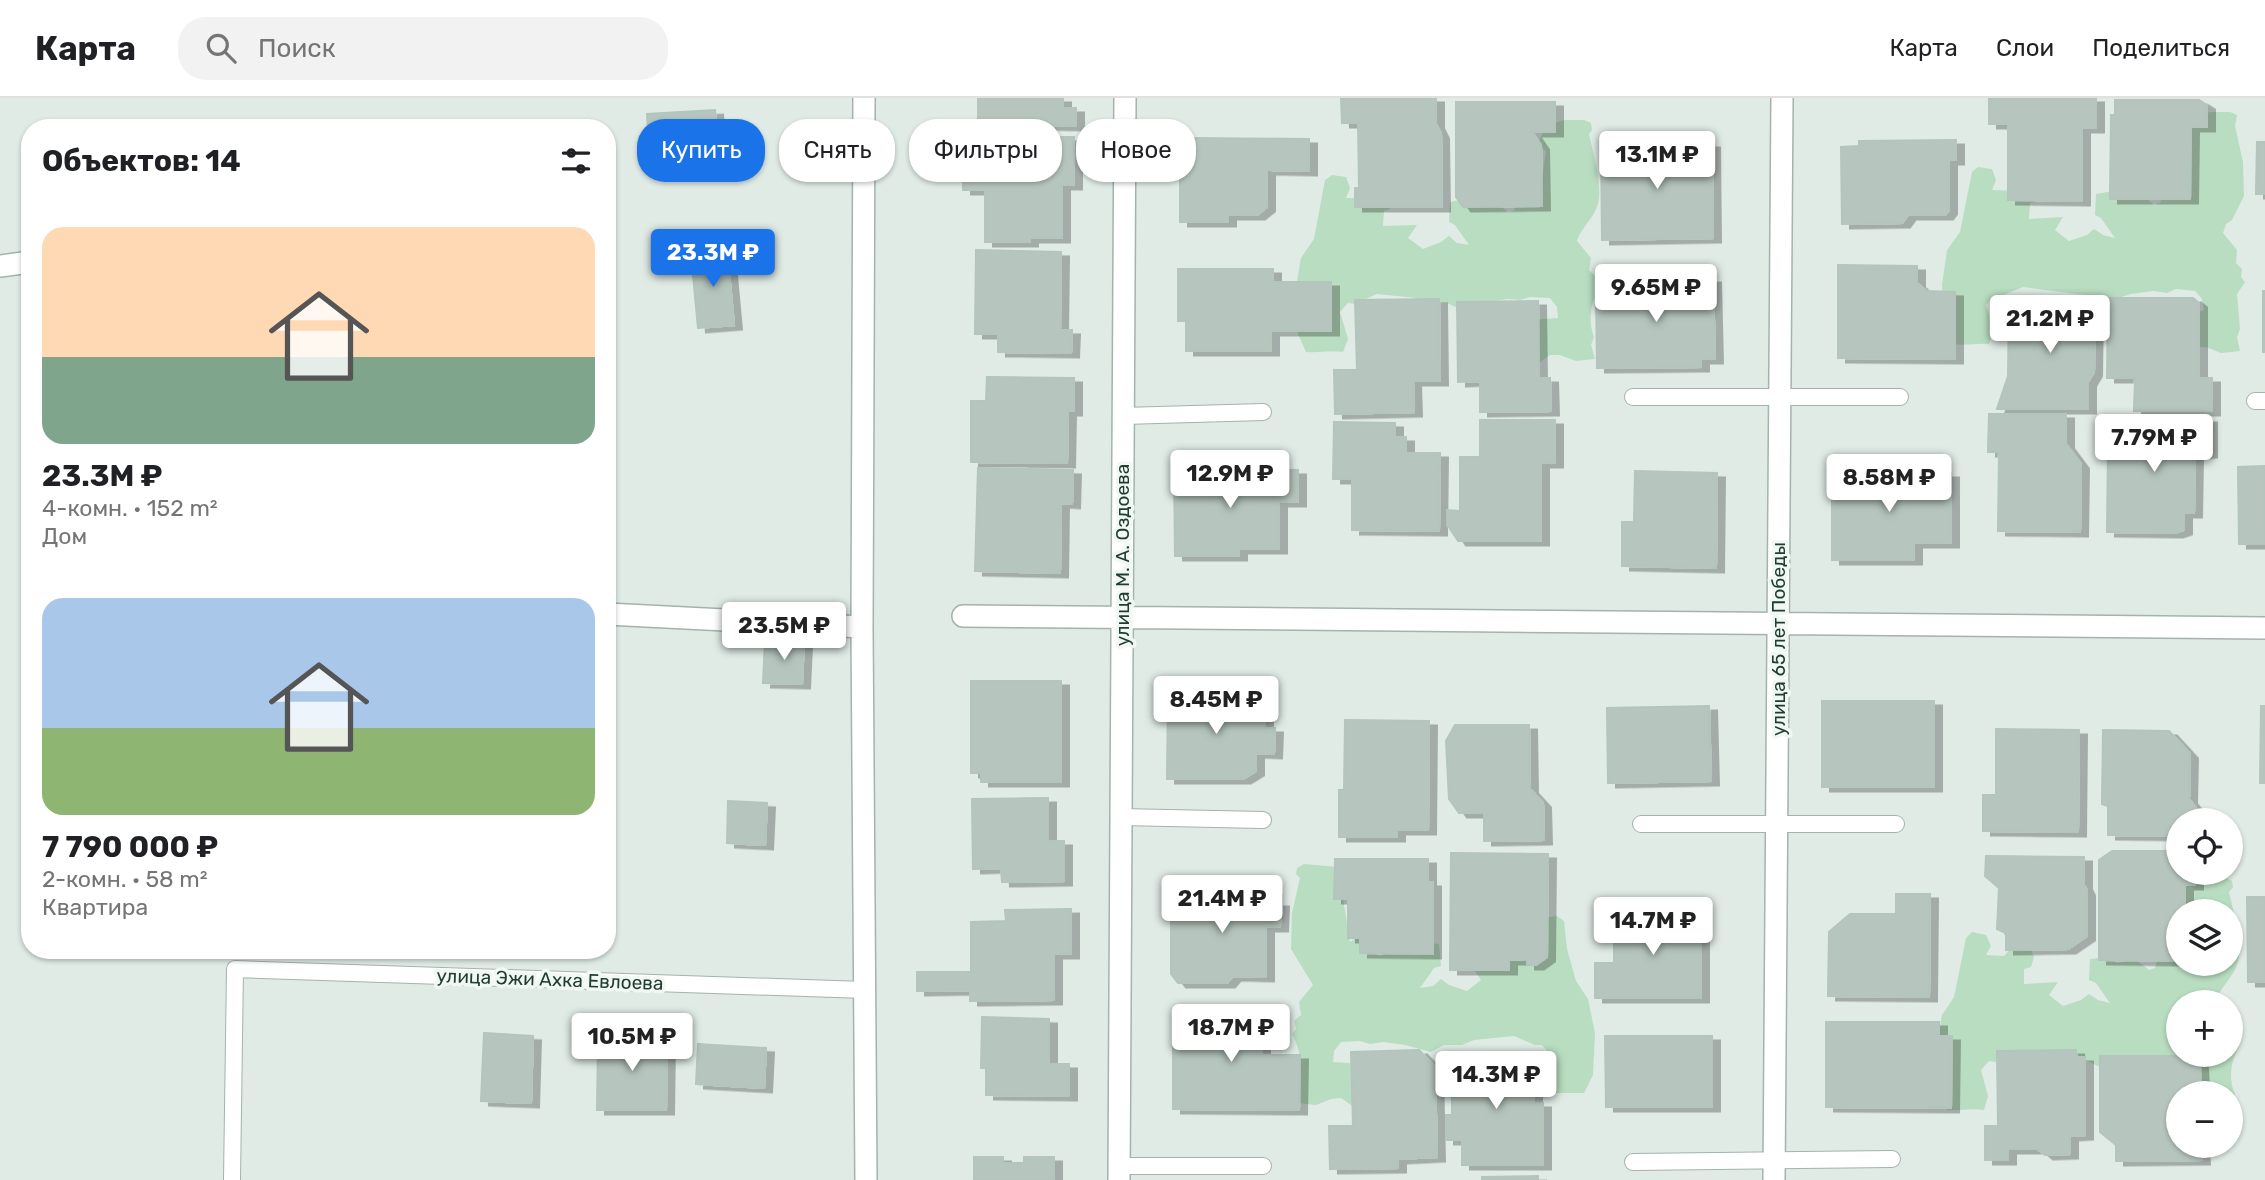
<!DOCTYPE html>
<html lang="ru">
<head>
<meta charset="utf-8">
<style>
	:root { --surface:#fff; --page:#f2f2f2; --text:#202124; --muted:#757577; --line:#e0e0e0; --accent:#1a73e8 }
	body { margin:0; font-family:Rubik,sans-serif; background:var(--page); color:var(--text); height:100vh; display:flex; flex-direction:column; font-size:26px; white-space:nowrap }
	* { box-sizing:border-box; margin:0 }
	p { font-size:23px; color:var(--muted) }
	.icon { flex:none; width:38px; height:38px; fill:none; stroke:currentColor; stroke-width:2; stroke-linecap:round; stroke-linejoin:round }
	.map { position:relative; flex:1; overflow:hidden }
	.side { position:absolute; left:21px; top:21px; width:595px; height:840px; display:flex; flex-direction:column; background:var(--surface); border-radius:28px; box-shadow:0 2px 5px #0004 }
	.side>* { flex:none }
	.guide { position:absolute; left:637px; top:21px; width:665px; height:63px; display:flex; gap:14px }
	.controls { position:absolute; left:2166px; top:710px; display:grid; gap:14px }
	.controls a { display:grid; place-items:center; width:77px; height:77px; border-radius:50%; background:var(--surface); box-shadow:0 2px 5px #0004; font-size:35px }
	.price { position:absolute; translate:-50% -60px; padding:0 16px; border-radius:7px; background:#fff; color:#222; font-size:23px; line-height:46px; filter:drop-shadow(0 2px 4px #0008) }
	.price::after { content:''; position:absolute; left:50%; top:42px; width:21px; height:16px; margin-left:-10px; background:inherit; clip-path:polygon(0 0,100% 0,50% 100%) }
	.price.current { background:var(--accent); color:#fff }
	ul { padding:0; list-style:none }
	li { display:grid; align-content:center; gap:14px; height:371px; padding:0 21px }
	li span { display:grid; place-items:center; height:217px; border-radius:21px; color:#555 }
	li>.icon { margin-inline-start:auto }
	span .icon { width:126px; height:126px; fill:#fffc; stroke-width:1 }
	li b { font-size:30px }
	h2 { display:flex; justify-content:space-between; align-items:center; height:84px; padding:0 21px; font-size:30px }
	.chip { padding:0 24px; border-radius:28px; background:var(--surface); box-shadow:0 2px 5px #0004; font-size:24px; line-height:63px }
	.chip.current { background:var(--accent); color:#fff }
	header { display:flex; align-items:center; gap:42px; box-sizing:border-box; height:98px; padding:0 35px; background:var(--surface); border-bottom:2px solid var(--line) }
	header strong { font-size:33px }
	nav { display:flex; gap:38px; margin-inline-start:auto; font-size:24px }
	.search { width:490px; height:63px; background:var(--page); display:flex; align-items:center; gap:18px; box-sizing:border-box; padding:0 24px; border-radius:28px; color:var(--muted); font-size:26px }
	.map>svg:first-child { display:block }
</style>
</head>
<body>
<header>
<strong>Карта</strong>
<div class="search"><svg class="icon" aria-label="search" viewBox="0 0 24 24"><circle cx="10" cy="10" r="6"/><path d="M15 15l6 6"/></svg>Поиск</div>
<nav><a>Карта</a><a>Слои</a><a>Поделиться</a></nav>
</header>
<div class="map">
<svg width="2265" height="1082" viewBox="0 0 2265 1082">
	<defs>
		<filter id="shadow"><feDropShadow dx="8" dy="4.5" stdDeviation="0" flood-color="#0004"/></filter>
	</defs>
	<rect width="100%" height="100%" fill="#e0ebe6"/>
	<path fill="#b9ddc0" d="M2211,14h19l7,3 -2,11 8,36 1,34 -12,24 -6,4 -3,9 14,17 -1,13 6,6 -1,8 4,5 -8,12 3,35 -3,8 3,14 -19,2 -15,-6h-10l-1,-34 9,-3 -2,-11 -7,-8 -19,-2 -9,4 -13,-2 -23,3 -25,8 -13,-6 -70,-9 -22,9h-6l-9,9 8,26 -5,13c-13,-1 -24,2 -36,0l-9,-17 -2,-42 5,-35 13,-18 12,-60 6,-5 14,2 4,11 -4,10 48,2 -4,10 -6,1 -1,16 34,-2 -8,13 14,11 18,-6 7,-6 9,6 12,3 -14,-20 -6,-3 1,-21 17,-3 27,2 14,12 6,-2 3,-8 22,-4 7,-48 -7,-6 11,-22z
		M1565,22h19l7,3 1,7 -3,4c4,19 15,55 8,73 -5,13 -16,21 -20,34l14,17 -2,12 7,7 -1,8 4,4c-9,15 -11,32 -5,48l-3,8 4,14 -19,2 -16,-6h-10l-17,12 -5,-47 30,-2 -1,-11 -7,-9 -20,-1 -9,3 -13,-1 -23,3 -25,7 -13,-6h-19l-12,-5 -39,-4 -22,10 -7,-1 -8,9 8,27 -5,13c-13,-2 -24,1 -37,0l-8,-18 -3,-42 6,-34 13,-19 11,-59 7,-5 14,2 4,11 -4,10 48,1 -4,10 -6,2 -1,15 34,-1 -9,13 15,11 18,-7 8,-6 8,7 12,2 -14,-20 -6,-3 1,-20c24,-5 39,-6 58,10l6,-1 2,-9 23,-4 7,-47 -8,-6c5,-17 12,-22 27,-25z
		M1304,766l34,3 12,75 10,-7 13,11 2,8 6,2c20,-17 33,-15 58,-12l2,22 -7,2 -14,20 13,-2 8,-7 8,6 18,6 14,-11 -9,-13 33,-14 38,-35 14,-2 7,5 3,28 9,32 12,18 7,34 -2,42 -9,18h-36l-5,-13 7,-26 -8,-9h-7l-21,-9 -40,4 -12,5h-18l-13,7 -26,-7 -22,-3 -13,2 -10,-3 -19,1 -7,9 -1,11 30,2 -5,46 -17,-12 -10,1 -15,6 -19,-2 3,-14 -3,-8c6,-16 3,-33 -5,-47l4,-5 -2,-8 7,-6 -2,-13 14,-17 -22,-36 1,-36 8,-35 -4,-4 1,-6z
		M2206,779h19l7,4 1,6 -4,5c4,18 15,55 8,73 -5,13 -15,21 -20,33l3,5h-41v52l-79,12 -13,-6h-19l-51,-9 -22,10 -6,-1 -8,9 7,26 -4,14c-13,-2 -24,1 -37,0l-9,-18 -2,-42 6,-35 12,-18 12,-59 6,-6 14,3 5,11 -5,9 18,1 9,-10 17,1 4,10 -3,10 -7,2v15l34,-2 -9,13 14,11 18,-6 8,-6 9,6 12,3 -14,-20 -7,-3 1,-21 18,-2 9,6 18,-4 14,11 6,-2 2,-8 22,-4v8h52v-52h-45v-4l-7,-6c5,-16 11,-21 27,-25z
		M2231,932l6,4 -2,8 4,5c-8,14 -11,31 -4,47l-4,8v-8h-52l18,-30 -7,-8 -5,-1h46z"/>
	<path fill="#b6c6be" stroke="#b3c5bc" stroke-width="2" filter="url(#shadow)" d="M978,0h85v10h13v18l-98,-2z
		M1341,0h95v26l5,10 1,73h-87v-19h4l-1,-65h-16z
		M1989,0h107v30h-14v73l-74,-1v-76h-19z
		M2115,2h84l8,5v22h-16l-1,72h-80l1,-84h4z
		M1456,4h99v30h-23l9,13 1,61 -79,1 -7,-10z
		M715,12l3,35 -69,4 -2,-35z
		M948,39h126v48h-12v53h-32v4h-45v-52h-22v-25h-15z
		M1190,40l119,1v32l-42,-1v37l-10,8h-29v7h-48v-56h9z
		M1956,42v20h-7v50l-4,5h-37l-6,8 -60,1 -1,-77 18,-1v-5z
		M2257,44h8v52h-9z
		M1712,45l1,95 -111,2 -1,-96z
		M727,152l7,75 -36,3 -7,-74z
		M976,152l85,2 -1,78h12l-1,23 -73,-1v-18h-23z
		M1838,167l79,1v17l9,8 29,1v67l-117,-1z
		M1178,171h95v13h58v49h-60v20h-85v-30h-8z
		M1713,180l2,81h-14v8l-104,1 -1,-78 41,-1v-10z
		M2263,193h2v61h-2z
		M2108,200h85l6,5v75h13v33h-78l1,-33h-28z
		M1439,201l1,82h-27l1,31 -79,2 -1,-44h23l-2,-70z
		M1538,203l1,77h11l1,33 -71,1v-31l-22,1 -1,-80z
		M2009,203l86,1 -1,70 -6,10v27h-91l11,-33z
		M987,279l87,1v33h-6l-1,52 -96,-1v-61h15z
		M1989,316h77v30l15,20 -1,68 -82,-1 1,-79h-11z
		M2135,320h74v35l-14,1 -1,59h-10v17l-9,3 -68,-1 1,-84z
		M1480,322h75v43h-14v78h-83l-11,-17v-14l13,1v-54h20z
		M1334,324l61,1v14h11v16h34l-1,78 -87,-1v-51h-19z
		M2265,368v78h-26l-1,-77z
		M978,370l95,2 -1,34 -11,-1 -1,70 -85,-2z
		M1174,372h124v32h-19v47h-40v7h-64z
		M1635,373l82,2 -1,95 -94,-2v-44h12z
		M1832,374l119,1v70h-37v17h-82z
		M765,543l39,1 -2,42 -39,-1z
		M971,583h90v101h-80v-9h-10z
		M1168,596l97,1v33h10l-1,26 -18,-1v18l-13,8h-76z
		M1822,603h112v86h-112z
		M1709,608l2,75 -103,2 -1,-75z
		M2261,608h4v77h-5z
		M1345,622l84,1 -1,109h-31v7h-58v-47h5z
		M1455,627h74l1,64 13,14 1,37 -60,1v-28h-25l-10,-14 -3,-58z
		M1996,631l83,1 -1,102 -95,-1v-36h13z
		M2103,632l66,1 21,23 -1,45 7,9v13h-17v15l-71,-1v-29l-6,-2z
		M1048,700v43h16v40l-62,1 -1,-14 -28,1 -1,-70z
		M728,703l39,2 -2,42 -38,-2z
		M2112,753h67v22h16v12h-10v27h-6v49l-80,-1v-100z
		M1451,755l97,1 -1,103 -11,8h-9v-5h-18v10h-59z
		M1986,758l98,1v28l3,6v45l-19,13 -62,1v-17l-9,-4 2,-41 -14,-12z
		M1335,761h93v23h5v72l-73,-1v-15h-12v-39h-14z
		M1181,791l93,1v12h7l-1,25h-14v50l-33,-1 -6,7h-49l-7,-9v-61h10z
		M1896,796h34l-1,103 -101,-1 1,-64 21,-18h46z
		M2247,799h18v85h-17z
		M1071,811v45h-17v46l-84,1v-11l-53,1v-19h54v-50l35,-1 -1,-11z
		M1614,813h87v87h-106v-35h19z
		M1195,908l67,1v48h38l-1,55 -126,-1v-87h22z
		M982,919l67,2v45h20v32l-83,-1v-27h-5z
		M1826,924h113v14h13l-1,72 -125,-1z
		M484,935l49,3 -2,67 -50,-2z
		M598,938l69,1 -1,73h-69z
		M1605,938h107v71h-106z
		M698,946l68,4 -2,40 -68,-4z
		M1419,952l16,17 2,90 -39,2v9l-68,1 -1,-43h24l-2,-74z
		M2076,952l1,7h8v78l-15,1v18l-25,1 -7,-6h-30v11h-23v-34h13l-1,-75z
		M1452,958h82v47h9v62h-81v-25h-16v-25h6z
		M2100,958h93l7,7 1,22h-16v9h-6v52h22l1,14 -86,1v-16l-16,-13z
		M974,1059h29v6h21v-6h30v23h-80z
		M1538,1078v4h-56v-3z"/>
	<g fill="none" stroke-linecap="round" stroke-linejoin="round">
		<g stroke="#a3b3ad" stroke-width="18">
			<path id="lane" d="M1633,299h267
				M2255,303h10
				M1123,318l140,-4
				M1121,719l142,3
				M1641,726h255
				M1633,1064l259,-3
				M1119,1068h144
				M232,1082l3,-211 630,21"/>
		</g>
		<g stroke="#a3b3ad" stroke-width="24">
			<path id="street" d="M864,0l-2,529 4,553
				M0,168l30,-4
				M607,516l255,13
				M963,518l1302,12
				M1119,1082l6,-1082
				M1774,1082l8,-1082"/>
		</g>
		<use href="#lane" stroke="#fff" stroke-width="16"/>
		<use href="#street" stroke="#fff" stroke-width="21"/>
	</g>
	<g text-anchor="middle" stroke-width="7" stroke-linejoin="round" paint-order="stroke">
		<g font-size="19" fill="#213c33" stroke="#f1f8f4">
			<text transform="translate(1122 457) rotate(-90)" y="7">улица М. А. Оздоева</text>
			<text transform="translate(1778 541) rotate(-90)" y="7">улица 65 лет Победы</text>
			<text transform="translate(550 881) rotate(2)" y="7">улица Эжи Ахка Евлоева</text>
		</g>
	</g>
</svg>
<div class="controls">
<a><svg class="icon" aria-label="locate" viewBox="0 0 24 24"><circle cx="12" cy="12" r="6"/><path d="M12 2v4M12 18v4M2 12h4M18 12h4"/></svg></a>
<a><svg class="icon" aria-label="layers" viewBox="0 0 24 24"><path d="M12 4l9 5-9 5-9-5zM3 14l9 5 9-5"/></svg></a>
<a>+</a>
<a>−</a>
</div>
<b class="price" style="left:1657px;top:93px">13.1M ₽</b>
<b class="price current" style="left:713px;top:191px">23.3M ₽</b>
<b class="price" style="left:1656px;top:226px">9.65M ₽</b>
<b class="price" style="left:2050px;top:257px">21.2M ₽</b>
<b class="price" style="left:2154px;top:376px">7.79M ₽</b>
<b class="price" style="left:1230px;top:412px">12.9M ₽</b>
<b class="price" style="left:1889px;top:416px">8.58M ₽</b>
<b class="price" style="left:784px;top:564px">23.5M ₽</b>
<b class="price" style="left:1216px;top:638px">8.45M ₽</b>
<b class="price" style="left:1222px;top:837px">21.4M ₽</b>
<b class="price" style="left:1653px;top:859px">14.7M ₽</b>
<b class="price" style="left:1231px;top:966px">18.7M ₽</b>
<b class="price" style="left:632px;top:975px">10.5M ₽</b>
<b class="price" style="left:1496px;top:1013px">14.3M ₽</b>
<div class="guide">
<a class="chip current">Купить</a>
<a class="chip">Снять</a>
<a class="chip">Фильтры</a>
<a class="chip">Новое</a>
</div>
<section class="side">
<h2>Объектов: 14<svg class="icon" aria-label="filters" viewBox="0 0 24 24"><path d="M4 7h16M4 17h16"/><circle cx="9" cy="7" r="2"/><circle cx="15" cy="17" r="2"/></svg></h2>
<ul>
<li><span style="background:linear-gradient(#ffd9b3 60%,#7fa58c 0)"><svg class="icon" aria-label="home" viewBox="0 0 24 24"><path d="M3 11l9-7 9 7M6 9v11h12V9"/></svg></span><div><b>23.3M ₽</b><p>4-комн. · 152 m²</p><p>Дом</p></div></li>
<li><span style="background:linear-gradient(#a9c7e8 60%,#8fb573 0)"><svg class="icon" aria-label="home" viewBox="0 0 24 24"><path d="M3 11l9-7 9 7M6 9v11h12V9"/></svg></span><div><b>7 790 000 ₽</b><p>2-комн. · 58 m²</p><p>Квартира</p></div></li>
</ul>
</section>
</div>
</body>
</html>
